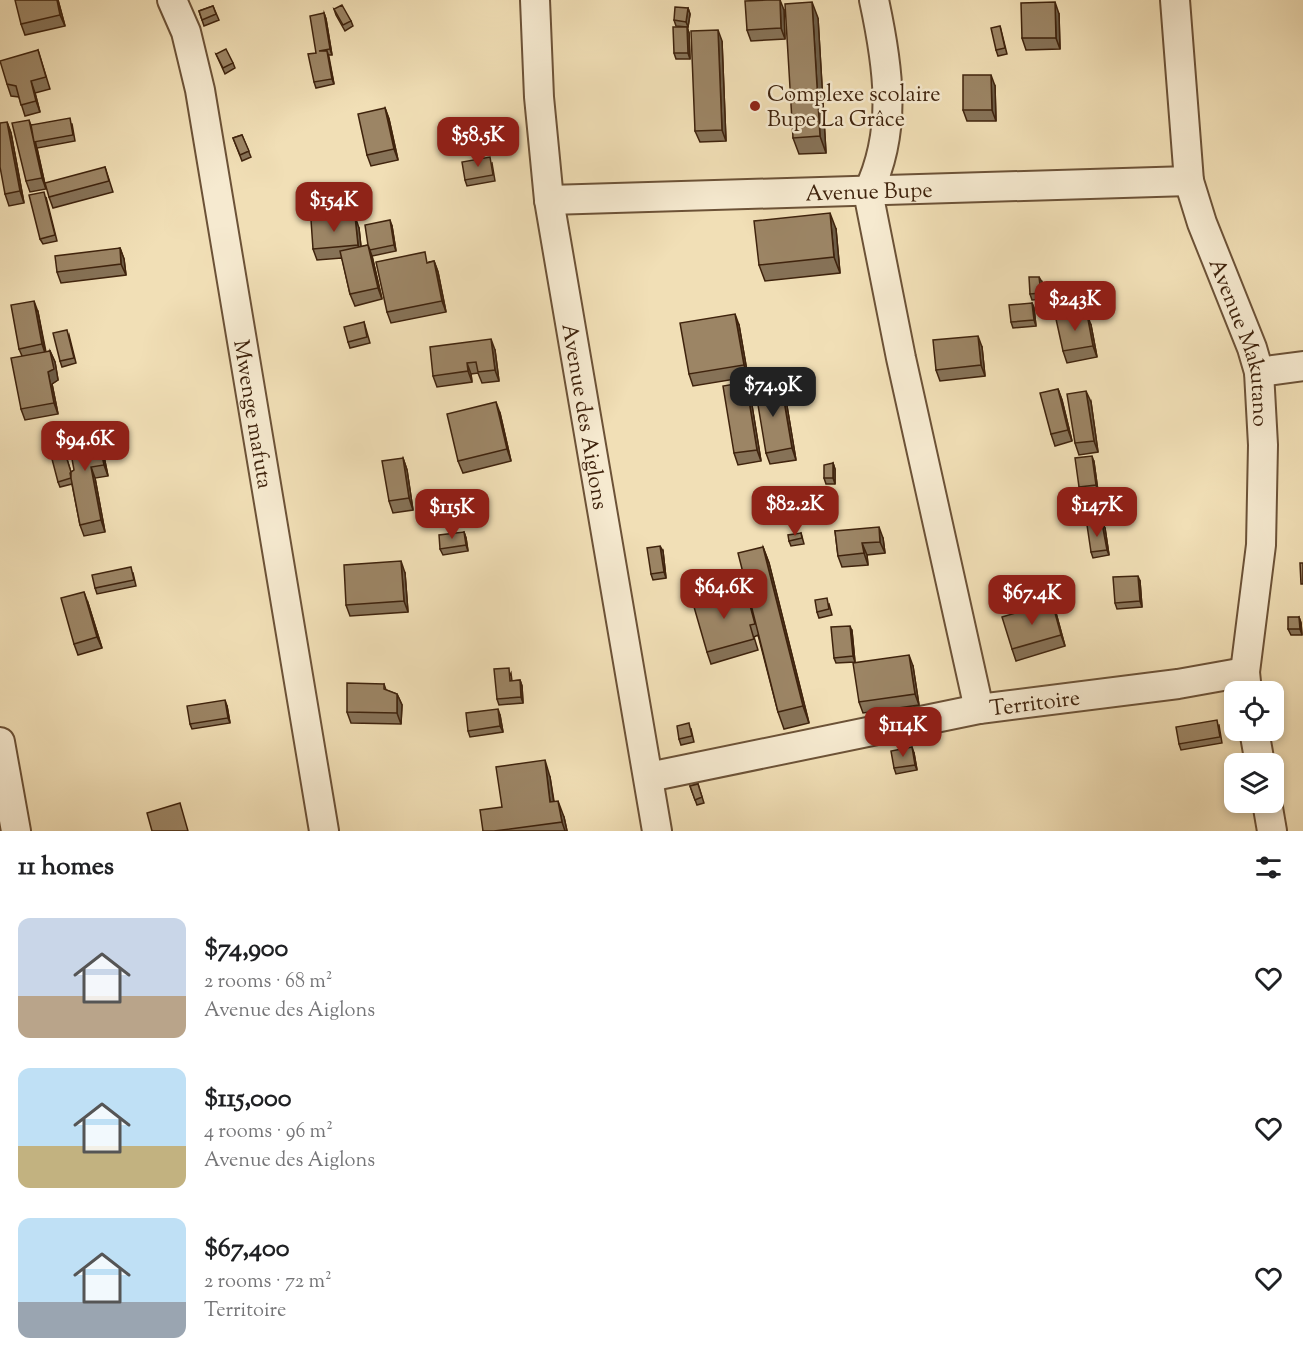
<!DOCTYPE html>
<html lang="en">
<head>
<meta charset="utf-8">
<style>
	:root { --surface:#fff; --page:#f2f2f2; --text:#202124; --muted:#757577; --accent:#8f2418 }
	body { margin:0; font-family:"Sorts Mill Goudy",serif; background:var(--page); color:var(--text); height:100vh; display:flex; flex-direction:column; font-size:22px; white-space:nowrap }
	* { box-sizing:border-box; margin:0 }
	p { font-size:20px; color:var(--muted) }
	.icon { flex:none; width:33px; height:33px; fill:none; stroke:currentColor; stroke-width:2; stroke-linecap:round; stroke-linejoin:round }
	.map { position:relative; height:831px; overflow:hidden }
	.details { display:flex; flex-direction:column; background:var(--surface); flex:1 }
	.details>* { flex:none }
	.tools { position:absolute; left:1224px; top:681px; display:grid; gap:12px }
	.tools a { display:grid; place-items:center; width:60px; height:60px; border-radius:12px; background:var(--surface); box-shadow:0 3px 9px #0003; font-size:30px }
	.price { position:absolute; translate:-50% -51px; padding:0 14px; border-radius:12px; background:var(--accent); color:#fff; font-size:20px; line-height:39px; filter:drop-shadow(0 2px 3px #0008) }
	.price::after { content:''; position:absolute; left:50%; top:36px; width:18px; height:14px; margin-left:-9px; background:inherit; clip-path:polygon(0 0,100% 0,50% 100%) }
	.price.on { background:#222; color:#fff }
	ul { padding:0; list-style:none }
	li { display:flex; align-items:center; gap:18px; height:150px; padding:0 18px }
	li span { display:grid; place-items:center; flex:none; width:168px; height:120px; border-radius:12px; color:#555 }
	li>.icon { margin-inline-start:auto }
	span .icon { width:72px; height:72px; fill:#fffc; stroke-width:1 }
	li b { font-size:26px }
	h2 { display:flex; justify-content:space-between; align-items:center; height:72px; padding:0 18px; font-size:26px }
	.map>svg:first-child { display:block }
</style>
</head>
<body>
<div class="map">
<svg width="1303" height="831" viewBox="0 0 1303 831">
	<rect width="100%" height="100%" fill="#f1dfb6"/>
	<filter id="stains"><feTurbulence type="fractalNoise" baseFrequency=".00333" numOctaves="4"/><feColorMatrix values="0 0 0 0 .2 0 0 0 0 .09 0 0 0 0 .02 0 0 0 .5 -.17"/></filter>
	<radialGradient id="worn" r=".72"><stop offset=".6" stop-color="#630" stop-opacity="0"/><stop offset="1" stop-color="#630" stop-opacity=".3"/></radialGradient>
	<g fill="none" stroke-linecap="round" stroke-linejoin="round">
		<g stroke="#6c5237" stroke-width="32">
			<g id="minor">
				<path id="s1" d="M172,0l14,32 14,58 124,741"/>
				<path id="s2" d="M535,0l4,97 10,103 108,631"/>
				<path d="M874,0c14,65 24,130 -6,192l33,166 78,351"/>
				<path id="s3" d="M1175,0l14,181 13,42 50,125 7,24 4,73 -2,100 -16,127 2,20"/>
				<path id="s4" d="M549,200l640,-19"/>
				<path d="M1259,372l44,-6"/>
				<path d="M1254,730l6,34"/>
				<path d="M0,742l16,89"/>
				<path id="s5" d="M649,777l330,-68 199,-25 67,-12"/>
				<path d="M1267,802l5,29"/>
			</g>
		</g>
		<use href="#minor" stroke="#f6ead0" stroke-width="28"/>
	</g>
	<path fill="#867257" stroke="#3f230d" stroke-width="1.5" d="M58,0l7,26 -40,9 -4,-11z
		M213,6l6,14 -15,6 -5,-15z
		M688,8l2,6 -2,13h-1l2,6 1,26h-14l-2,-6 12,-26 -10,-1 -2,-6z
		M334,9l17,12 2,5 -8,5 -9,-16z
		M784,10l1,29 -34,2 -4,-11z
		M324,13l2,6 6,36h-4l6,29 -18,4 -2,-6 2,-29z
		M1059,14l1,35 -34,1 -4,-12z
		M818,18l8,135 -27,1 -6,-16z
		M1000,26l7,28 -9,2 -2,-6z
		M722,41l4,100 -26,1 -5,-11z
		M38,50l12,39 -15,4 5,19 -15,4 -6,-19 -8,-1 -4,-12z
		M216,54l17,9 2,5 -10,6z
		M995,86l1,35h-29l-4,-11z
		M385,108l4,11 9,41 -27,6 -4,-11z
		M7,122l4,11 13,70 -15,3 -4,-12z
		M72,124l3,17 -38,7 9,41 -16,3 -4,-11 5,-56z
		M242,135l9,22 -9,4 -9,-23z
		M492,163l3,18 -28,5 -2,-6z
		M105,167l8,25 -60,16 -4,-11z
		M46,197l11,44 -14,3 -3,-5z
		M392,226l4,25 -24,5 10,43 -27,7 -5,-12 -8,-36 -25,2 -4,-11 46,-21 2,19 7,-2z
		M836,229l4,44 -75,8 -6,-16z
		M120,248l4,11 2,16 -65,8 -4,-11z
		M434,261l4,11 8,40 -55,11 -4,-11 42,-50z
		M1042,282l1,17 -11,1 -2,-6z
		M1032,303l2,5 2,18 -23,2 -2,-6z
		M38,312l8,40 4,-1 5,11 3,18 -6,4 6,30 -33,6 -4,-11 1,-53 -3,-7z
		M364,322l6,21 -20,5 -2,-6z
		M739,325l9,52 -55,9 -4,-12z
		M1091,325l6,32 -30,6 -4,-12z
		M69,335l7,28 -14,4 -2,-6z
		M982,347l3,29 -45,5 -4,-11z
		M495,350l4,31 -17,2 -4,-10 -7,1 1,8 -35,5 -4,-11z
		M781,383l4,11 11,66 -26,4 -4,-11z
		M1058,389l4,11 10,41 -17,5 -4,-12z
		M750,393l11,68 -23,4 -4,-12z
		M1091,402l7,50 -19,3 -4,-12z
		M500,413l11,48 -48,12 -5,-12z
		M96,426l4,11 8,39 -13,2 10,54 -21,4 -4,-11 -8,-41 -12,3 -2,-5 8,-26 5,16 3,-2z
		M403,458l4,12 6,40 -20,3 -4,-12z
		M1094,462l4,29 -17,1 -2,-5z
		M833,463l2,6v15h-9l-2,-6z
		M1102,523l3,5 4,27 -16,3 -2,-6z
		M835,531l48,7 2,15 -18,2 1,10 -26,2 -4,-11z
		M464,532l2,6 2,13 -25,4 -3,-6z
		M801,533l3,11 -13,2 -2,-5z
		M763,547l6,16 40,160 -25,6 -6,-17 -20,-77 -4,2 4,13 -47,14 -4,-12 34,-51 11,8z
		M663,551l3,27 -13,2 -2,-6z
		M133,573l3,13 -39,8 -2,-6z
		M405,573l3,39 -58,4 -4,-11z
		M1140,581l2,26 -25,2 -2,-6z
		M88,603l14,45 -24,7 -4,-11z
		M829,604l3,11 -13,3 -2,-6z
		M1056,613l9,33 -49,15 -4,-12z
		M1299,617l2,6 1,12h-11l-3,-6z
		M852,631l3,31 -19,1 -2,-5z
		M913,666l6,39 -56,8 -4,-11z
		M511,673l1,8 8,-1 2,6 1,17 -24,2 -2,-6z
		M384,684l2,6 11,4 5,11 -1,19 -50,-1 -4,-11z
		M227,706l3,17 -38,6 -2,-5z
		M500,715l3,17 -33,5 -2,-6z
		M1219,725l3,18 -41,7 -2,-6z
		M691,729l3,13 -13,3 -2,-6z
		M914,753l3,17 -21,4 -2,-6z
		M550,777l4,24 10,16 3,14h-84l19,-24z
		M698,784l6,19 -7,2 -7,-19z"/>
	<path fill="#6d5d47" stroke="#3f230d" stroke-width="1.5" d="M57,0h1l7,26 -5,-11z
		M780,0l4,10 1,29 -4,-11z
		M812,2l6,16 8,135 -6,-17z
		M1055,2l4,12 1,35 -4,-11z
		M688,8l2,6 -2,13 -2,-5z
		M324,13l2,6 6,36 -2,-6z
		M687,27l2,6 1,26 -2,-6z
		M718,30l4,11 4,100 -4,-11z
		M327,51l2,6 5,27 -2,-5z
		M991,75l4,11 1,35 -4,-11z
		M31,81l4,12 5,19 -4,-11z
		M385,108l4,11 9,41 -4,-11z
		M29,120l4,11 13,58 -4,-11z
		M7,122l4,11 13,70 -4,-12z
		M830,213l6,16 4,44 -6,-16z
		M355,216l4,12 3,28 -4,-11z
		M390,220l2,6 4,25 -2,-6z
		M368,245l4,11 10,43 -4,-11z
		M120,248l4,11 2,16 -5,-11z
		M434,261l4,11 8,40 -4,-11z
		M1039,277l3,5 1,17 -2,-6z
		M34,301l4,11 8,44 -4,-12z
		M1032,303l2,5 2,18 -2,-6z
		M735,314l4,11 9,52 -4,-12z
		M1087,314l4,11 6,32 -4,-11z
		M978,336l4,11 3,29 -4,-11z
		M491,339l4,11 4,31 -4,-11z
		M50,351l5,11 3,18 -6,4 6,30 -4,-11 -6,-31z
		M467,363l4,11 1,8 -4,-11z
		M746,382l4,11 11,68 -4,-11z
		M781,383l4,11 11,66 -4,-12z
		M1058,389l4,11 10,41 -4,-11z
		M1086,391l5,11 7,50 -4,-11z
		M496,402l4,11 11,48 -4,-12z
		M96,426l4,11 8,39 -4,-11z
		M1092,456l2,6 4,29 -2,-6z
		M403,458l4,12 6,40 -4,-12z
		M833,463l2,6v15l-2,-6z
		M91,467l4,11 10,54 -4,-12z
		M1102,523l3,5 4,27 -2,-5z
		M879,527l4,11 2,15 -5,-11z
		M464,532l2,6 2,13 -2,-6z
		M862,543l5,12 1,10 -4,-12z
		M660,546l3,5 3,27 -2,-6z
		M763,547l6,16 40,160 -6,-17z
		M401,561l4,12 3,39 -4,-11z
		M1138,576l2,5 2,26 -2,-6z
		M84,592l4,11 14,45 -5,-11z
		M1052,602l4,11 9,33 -4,-11z
		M1299,617l2,6 1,12 -2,-6z
		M850,626l2,5 3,31 -2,-6z
		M909,655l4,11 6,39 -4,-11z
		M520,680l2,6 1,17 -2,-6z
		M397,694l5,11 -1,19 -4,-11z
		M225,700l2,6 3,17 -2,-5z
		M498,709l2,6 3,17 -3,-6z
		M912,747l2,6 3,17 -2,-5z
		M545,760l5,17 6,41 -6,-16z
		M558,801l6,16 3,14h-2l-3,-9z"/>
	<path fill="#9c8565" stroke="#3f230d" stroke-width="1.5" d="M15,0h42l3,15 -39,9z
		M767,0h13l1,28 -34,2 -2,-29z
		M812,2l8,134 -27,2 -8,-134z
		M1055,2l1,36h-34l-1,-35z
		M342,5l9,16 -8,4 -9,-16z
		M213,6l3,8 -14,6 -3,-9z
		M675,7l13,1 -2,14 -12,-2z
		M324,13l6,36 -11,2h8l5,28 -18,3 -6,-28 8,-1 -6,-37z
		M1000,26l5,22 -9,2 -5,-22z
		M673,27h14l1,26h-14z
		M718,30l4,100 -27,1 -4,-100z
		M226,49l7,14 -10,5 -7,-14z
		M38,50l8,27 -15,4 5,20 -15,4 -5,-19 -9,-2 -7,-23z
		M963,75h28l1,35h-29z
		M385,108l9,41 -27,6 -9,-41z
		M70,118l3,17 -39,7 -3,-17z
		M29,120l13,58 -16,3 -14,-58z
		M7,122l13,69 -15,3 -5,-27v-44z
		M242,135l7,16 -9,4 -7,-17z
		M490,157l3,18 -28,5 -3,-18z
		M105,167l4,14 -60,16 -4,-14z
		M44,192l11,43 -15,4 -11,-44z
		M830,213l4,44 -75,8 -5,-44z
		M355,216l3,29 -45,4 -2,-29z
		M390,220l4,25 -24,5 -2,-5 -3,-20z
		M368,245l10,43 -28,6 -10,-43z
		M120,248l1,16 -64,8 -2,-16z
		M425,252l2,11 7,-2 8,40 -55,11 -11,-50z
		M1029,277h10l2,16 -11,1z
		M34,301l8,43 -23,5 -8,-44z
		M1032,303l2,17 -23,2 -2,-17z
		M735,314l9,51 -55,9 -9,-51z
		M1087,314l6,32 -30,5 -7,-32z
		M364,322l3,15 -19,5 -4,-15z
		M67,330l7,28 -14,3 -7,-28z
		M978,336l3,29 -45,5 -3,-30z
		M491,339l4,31 -17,2 -2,-10 -9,1 1,8 -35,5 -3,-29z
		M50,351l4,18 -6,3 6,31 -33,6 -10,-51z
		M746,382l11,68 -23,3 -11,-67z
		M781,383l11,65 -26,5 -11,-66z
		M1058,389l10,41 -17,4 -11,-41z
		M1086,391l8,50 -19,2 -8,-49z
		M496,402l11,47 -49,12 -11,-47z
		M96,426l8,39 -13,2 10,53 -21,5 -10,-52 4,-3 -7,-39z
		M66,456l5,16v6l-13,4 -6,-23z
		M1092,456l4,29 -17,2 -4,-29z
		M403,458l6,40 -20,3 -7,-40z
		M833,463v15h-9v-13z
		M1102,523l5,27 -16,2 -4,-27z
		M879,527l1,15 -18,1 2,10 -26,3 -3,-25z
		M464,532l2,13 -26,4 -1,-14z
		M801,533l1,5 -13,3 -1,-6z
		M660,546l4,26 -13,2 -4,-26z
		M763,547l40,159 -25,6 -40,-159z
		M401,561l3,40 -58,4 -2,-40z
		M1300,563h3v21h-2z
		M131,567l3,13 -39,8 -3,-13z
		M1138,576l2,25 -25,2 -2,-26z
		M736,588l4,13 8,-3 7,26 -5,1 4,14 -47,13 -15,-52z
		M84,592l13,45 -23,7 -13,-46z
		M827,598l2,11 -12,3 -2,-12z
		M1052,602l9,33 -49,14 -10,-32z
		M1288,617h11l1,12h-12z
		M850,626l3,30 -19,2 -3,-31z
		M909,655l6,39 -56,8 -6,-39z
		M509,668l1,13 10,-1 1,17 -24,2 -3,-30z
		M347,683l37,1v5l13,5v19l-50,-1z
		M225,700l3,18 -38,6 -3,-18z
		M498,709l2,17 -32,5 -2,-18z
		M1217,720l3,17 -41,7 -3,-17z
		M689,723l3,13 -13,3 -2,-13z
		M912,747l3,18 -21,3 -3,-17z
		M545,760l5,42 8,-1 4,21 -68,9h-11l-3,-21 22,-3 -6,-40z
		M698,784l4,13 -7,3 -5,-14z
		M180,803l8,28h-36l-5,-18z"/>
	<circle fill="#8f2418" stroke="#f6ead0" stroke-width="2" cx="755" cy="106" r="6"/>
	<g text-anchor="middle" stroke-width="5" stroke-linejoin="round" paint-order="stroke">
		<g font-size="22" fill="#3f230d" stroke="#f6ead0" text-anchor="start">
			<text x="767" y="101">Complexe scolaire<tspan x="767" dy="25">Bupe La Grâce</tspan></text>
		</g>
		<g font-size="22" fill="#3f230d" stroke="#f6ead0">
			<text dy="8" stroke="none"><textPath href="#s4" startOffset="320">Avenue Bupe</textPath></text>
			<text dy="8" stroke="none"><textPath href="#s3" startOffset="352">Avenue Makutano</textPath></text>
			<text dy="8" stroke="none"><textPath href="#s1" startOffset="423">Mwenge mafuta</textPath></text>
			<text dy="8" stroke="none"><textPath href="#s2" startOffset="420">Avenue des Aiglons</textPath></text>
			<text dy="8" stroke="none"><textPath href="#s5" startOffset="393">Territoire</textPath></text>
		</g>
	</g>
	<rect width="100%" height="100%" filter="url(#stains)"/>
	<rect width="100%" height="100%" fill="url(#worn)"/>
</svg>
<div class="tools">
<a><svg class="icon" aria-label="locate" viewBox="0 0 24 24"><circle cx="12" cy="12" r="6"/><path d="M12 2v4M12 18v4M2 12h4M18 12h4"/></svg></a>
<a><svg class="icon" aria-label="layers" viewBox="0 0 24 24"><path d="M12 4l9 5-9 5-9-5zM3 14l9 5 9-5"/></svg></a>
</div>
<b class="price" style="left:478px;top:168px">$58.5K</b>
<b class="price" style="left:334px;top:233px">$154K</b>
<b class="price" style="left:1075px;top:332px">$243K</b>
<b class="price on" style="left:773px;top:418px">$74.9K</b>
<b class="price" style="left:85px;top:472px">$94.6K</b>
<b class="price" style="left:795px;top:537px">$82.2K</b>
<b class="price" style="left:1097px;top:538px">$147K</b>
<b class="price" style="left:452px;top:540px">$115K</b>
<b class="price" style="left:724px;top:620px">$64.6K</b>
<b class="price" style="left:1032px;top:626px">$67.4K</b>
<b class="price" style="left:903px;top:758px">$114K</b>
</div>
<section class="details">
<h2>11 homes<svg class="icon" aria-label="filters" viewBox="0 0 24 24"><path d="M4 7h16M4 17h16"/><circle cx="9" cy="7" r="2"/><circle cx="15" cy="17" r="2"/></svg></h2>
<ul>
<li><span style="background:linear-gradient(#c9d6e8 65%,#b9a48a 0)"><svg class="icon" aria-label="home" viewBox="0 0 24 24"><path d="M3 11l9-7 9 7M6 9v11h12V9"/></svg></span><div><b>$74,900</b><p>2 rooms · 68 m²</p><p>Avenue des Aiglons</p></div><svg class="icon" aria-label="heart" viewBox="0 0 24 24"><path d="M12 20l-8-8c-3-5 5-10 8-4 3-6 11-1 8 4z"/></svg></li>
<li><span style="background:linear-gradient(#bfe0f5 65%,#c2b280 0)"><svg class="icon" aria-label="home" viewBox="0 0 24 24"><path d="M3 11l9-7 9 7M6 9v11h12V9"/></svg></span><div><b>$115,000</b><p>4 rooms · 96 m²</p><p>Avenue des Aiglons</p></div><svg class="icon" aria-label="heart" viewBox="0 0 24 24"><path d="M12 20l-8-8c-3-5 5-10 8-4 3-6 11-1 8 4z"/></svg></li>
<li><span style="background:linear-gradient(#bfe0f5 70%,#9aa5b1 0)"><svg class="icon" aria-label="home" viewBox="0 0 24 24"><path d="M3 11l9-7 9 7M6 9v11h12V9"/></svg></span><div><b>$67,400</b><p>2 rooms · 72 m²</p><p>Territoire</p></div><svg class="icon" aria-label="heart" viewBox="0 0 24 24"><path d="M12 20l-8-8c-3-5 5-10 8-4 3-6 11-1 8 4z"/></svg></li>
</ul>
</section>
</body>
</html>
